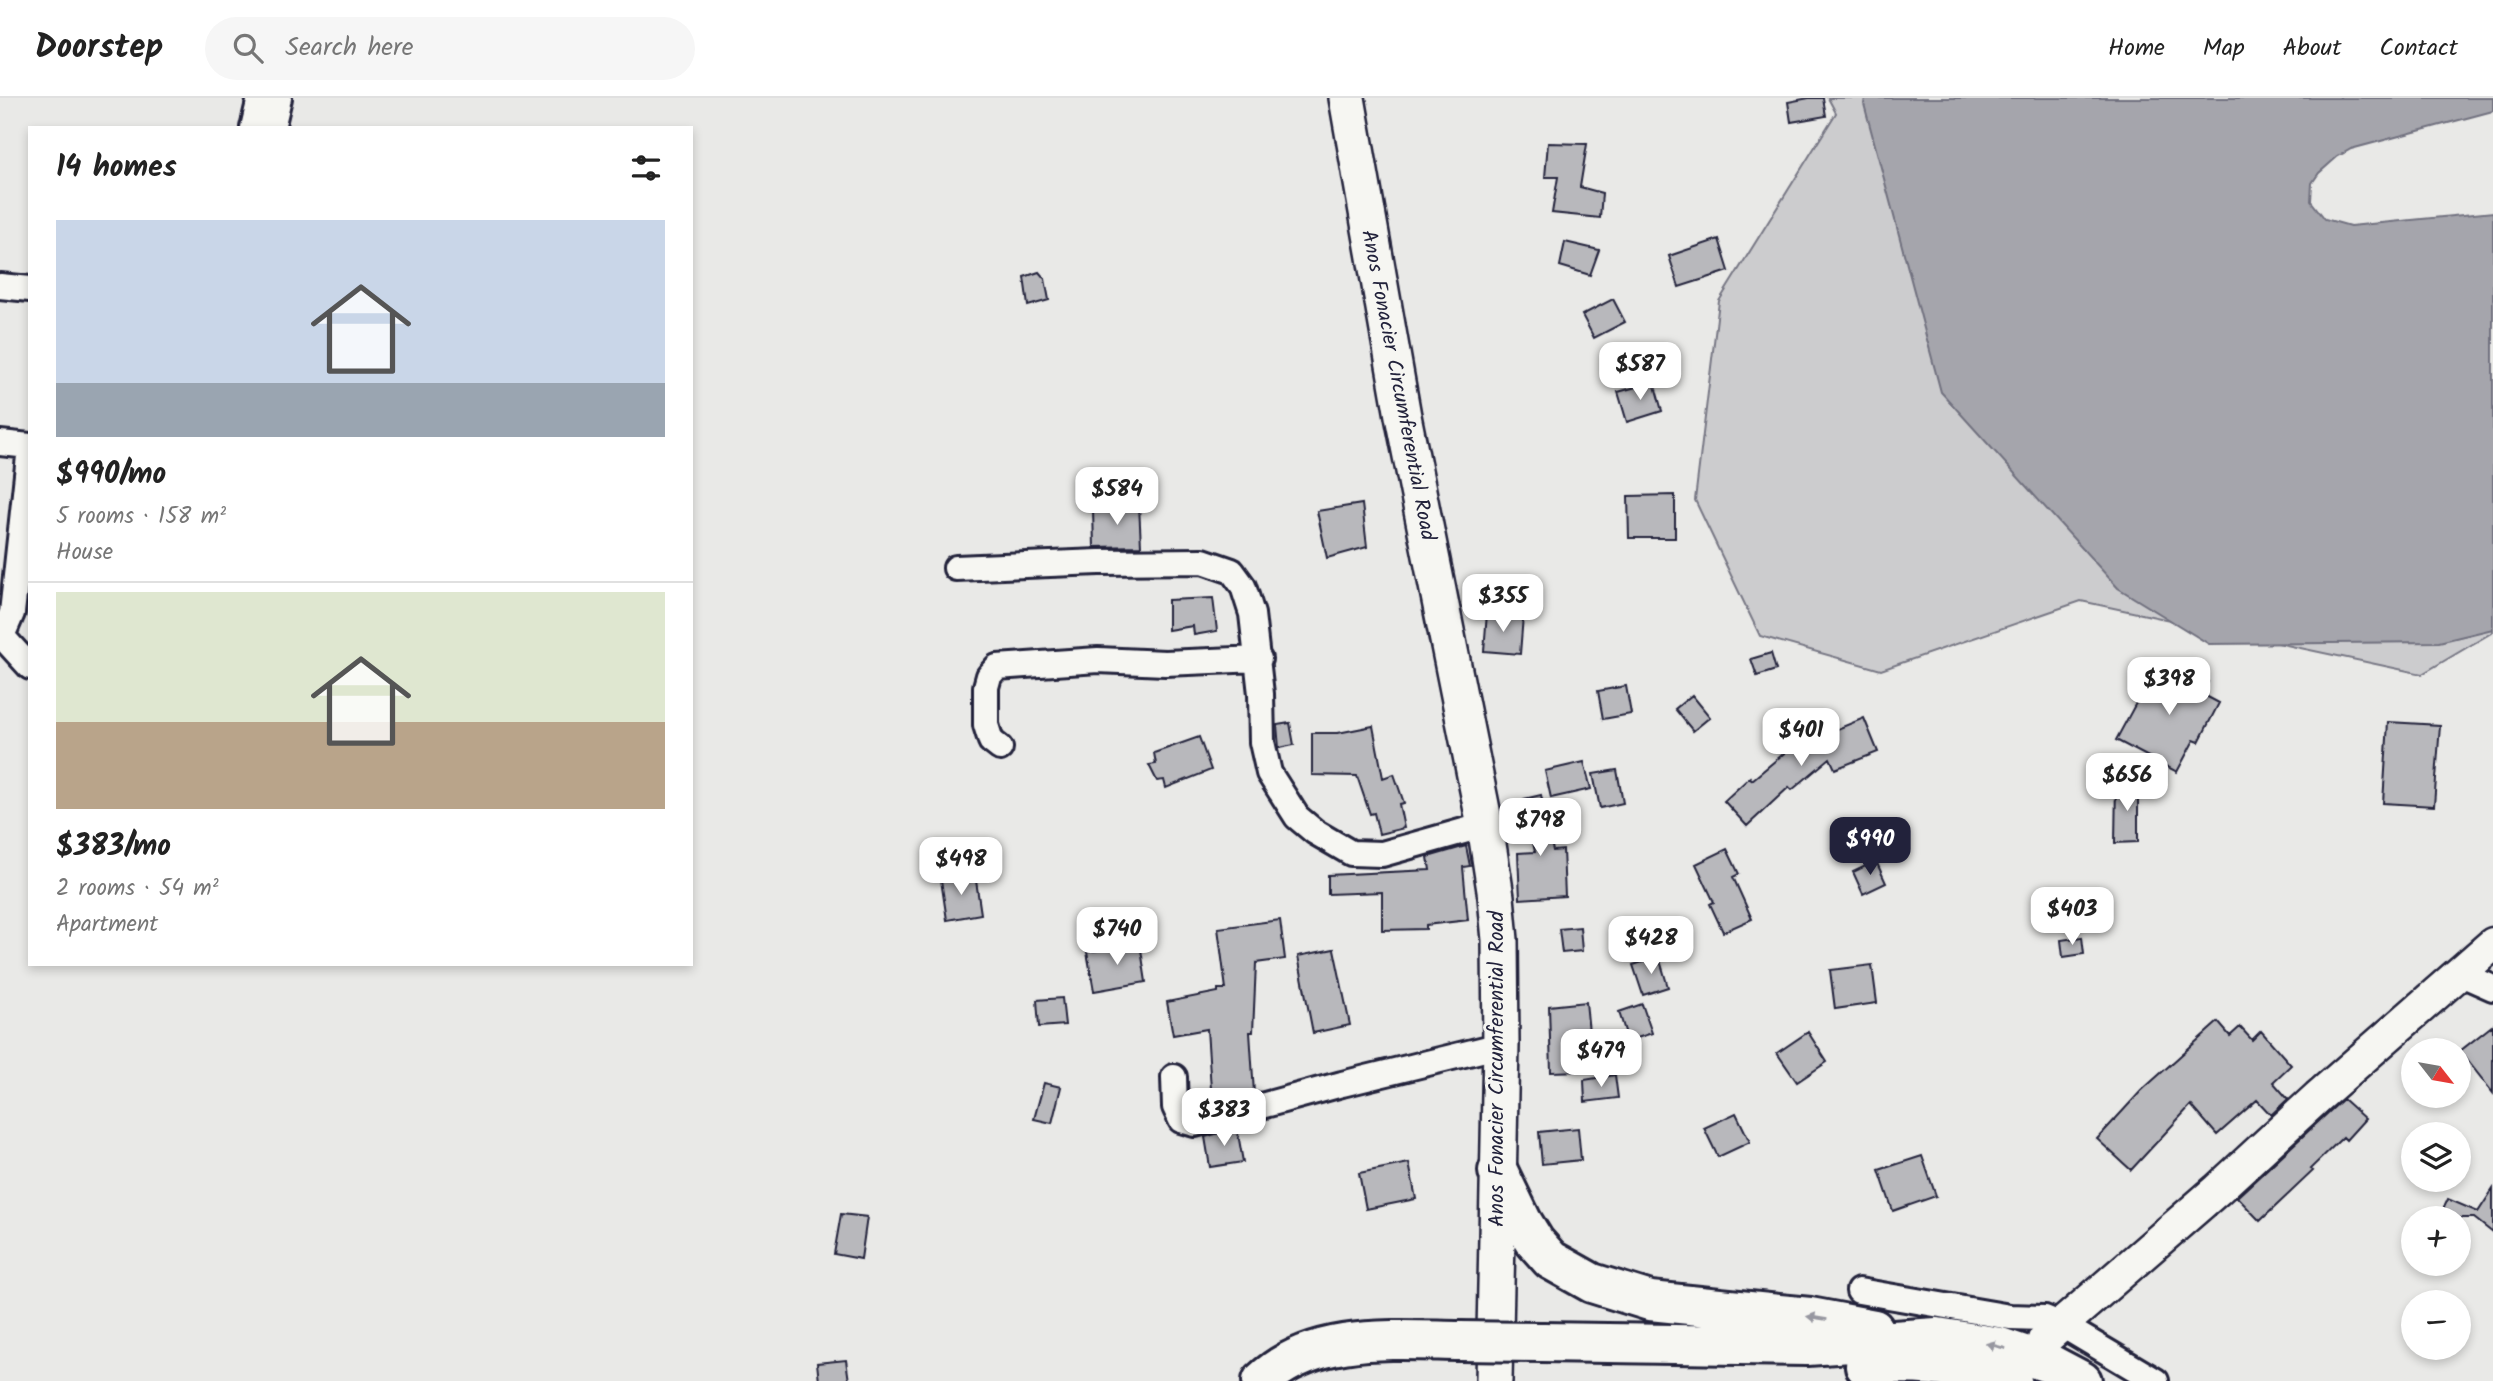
<!DOCTYPE html>
<html lang="en">
<head>
<meta charset="utf-8">
<style>
	:root { --surface:#fff; --page:#f6f6f6; --text:#222; --muted:#767676; --line:#e0e0e0; --accent:#22223b }
	body { margin:0; font-family:Kalam,sans-serif; background:var(--page); color:var(--text); height:100vh; display:flex; flex-direction:column; font-size:26px; white-space:nowrap }
	* { box-sizing:border-box; margin:0 }
	p { font-size:23px; color:var(--muted) }
	.icon { flex:none; width:38px; height:38px; fill:none; stroke:currentColor; stroke-width:2; stroke-linecap:round; stroke-linejoin:round }
	.map { position:relative; flex:1; overflow:hidden }
	.sheet { position:absolute; left:28px; top:28px; width:665px; height:840px; display:flex; flex-direction:column; background:var(--surface); border-radius:0px; box-shadow:0 4px 10px #0003 }
	.sheet>* { flex:none }
	.needle { width:46px; rotate:121deg }
	.controls { position:absolute; left:2401px; top:940px; display:grid; gap:14px }
	.controls a { display:grid; place-items:center; width:70px; height:70px; border-radius:50%; background:var(--surface); box-shadow:0 4px 10px #0003; font-size:35px }
	.price { position:absolute; translate:-50% -60px; padding:0 16px; border-radius:14px; background:#fff; color:#222; font-size:23px; line-height:46px; filter:drop-shadow(0 2px 4px #0008) }
	.price::after { content:''; position:absolute; left:50%; top:42px; width:21px; height:16px; margin-left:-10px; background:inherit; clip-path:polygon(0 0,100% 0,50% 100%) }
	.price.current { background:var(--accent); color:#fff }
	ul { padding:0; list-style:none }
	li { display:grid; align-content:center; gap:14px; height:371px; padding:0 28px }
	li+li { border-top:2px solid var(--line) }
	li span { display:grid; place-items:center; height:217px; border-radius:0px; color:#555 }
	li>.icon { margin-inline-start:auto }
	span .icon { width:126px; height:126px; fill:#fffc; stroke-width:1 }
	li b { font-size:30px }
	h2 { display:flex; justify-content:space-between; align-items:center; height:84px; padding:0 28px; font-size:30px }
	header { display:flex; align-items:center; gap:42px; box-sizing:border-box; height:98px; padding:0 35px; background:var(--surface); border-bottom:2px solid var(--line) }
	header strong { font-size:33px }
	nav { display:flex; gap:38px; margin-inline-start:auto; font-size:24px }
	.search { width:490px; height:63px; background:var(--page); display:flex; align-items:center; gap:18px; box-sizing:border-box; padding:0 24px; border-radius:38px; color:var(--muted); font-size:26px }
	.map>svg:first-child { display:block }
</style>
</head>
<body>
<header>
<strong>Doorstep</strong>
<div class="search"><svg class="icon" aria-label="search" viewBox="0 0 24 24"><circle cx="10" cy="10" r="6"/><path d="M15 15l6 6"/></svg>Search here</div>
<nav><a>Home</a><a>Map</a><a>About</a><a>Contact</a></nav>
</header>
<div class="map">
<svg width="2493" height="1283" viewBox="0 0 2493 1283">
	<rect width="100%" height="100%" fill="#e9e9e7"/>
	<filter id="ink" filterUnits="userSpaceOnUse"><feTurbulence type="fractalNoise" baseFrequency=".0143" numOctaves="2"/><feDisplacementMap in="SourceGraphic" scale="14" xChannelSelector="R" yChannelSelector="G"/><feConvolveMatrix kernelMatrix="1 2 1 2 8 2 1 2 1" color-interpolation-filters="sRGB"/></filter>
	<g filter="url(#ink)">
		<path fill="#ccccce" stroke="#777784" stroke-width="2" d="M1828,0h121l544,389v145l-71,42 -341,-73 -200,69 -121,-34 -65,-136 24,-199 117,-188z"/>
		<path fill="#a5a5ac" stroke="#71717f" stroke-width="2" d="M1865,0h628v13l-142,38 -14,8 -18,16 -7,10 -1,18 14,18 25,7 143,-14v417l-54,13 -230,2 -91,-56 -177,-196 -77,-288z"/>
		<path fill="#b8b8bc" stroke="#22223b" stroke-width="2" d="M1809,0h14l3,18 -35,6 -3,-20z
			M1548,45l39,1 -7,43 22,6 -2,25 -48,-5 6,-36h-13z
			M1719,141l10,32 -50,16 -10,-31z
			M1565,144l34,8 -9,25 -30,-9z
			M1039,174l6,7 4,21 -21,6 -4,-29z
			M1613,201l12,23 -31,16 -12,-23z
			M1654,284l8,29 -35,11 -9,-30z
			M1675,397v43h-46l-1,-42z
			M1362,406l5,43 -40,11 -10,-47z
			M1139,407l2,41 -47,1 -1,-38z
			M1213,500l4,33 -23,4 -1,-9 -25,4v-30z
			M1487,515l36,3 -3,38 -36,-3z
			M1771,555l5,17 -19,6 -6,-17z
			M2157,566l23,12 4,-7 24,13 -6,12 17,9 -20,39 -5,-2 -17,32 -61,-32z
			M1626,588l5,28 -28,5 -5,-28z
			M1692,597l18,22 -17,14 -18,-22z
			M1864,620l14,34 -43,17 -5,-11 -38,32 -3,-3 -42,39 -23,-25 26,-24 2,3 42,-35 2,1z
			M2388,624l52,3 -6,81 -51,-3z
			M1290,625l4,22 -15,3 -2,-23z
			M1373,628l10,52 11,-4 10,29 -5,1 5,24 -25,6 -5,-21 -4,1 -13,-38 -45,-1v-42h26z
			M1199,639l12,33 -45,18 -2,-8 -7,1 -8,-16 7,-1 -2,-11z
			M1584,664l7,27 -40,9 -6,-27z
			M1617,672l6,33 -23,5 -7,-34z
			M2116,685h22v59l-23,1z
			M1541,697l12,56 10,-1 2,46 -45,3 -2,-46 17,-1 -11,-53z
			M1466,748l4,20 -7,1 5,53 -42,5v4l-44,1v-38l-54,2v-19l102,-5 -2,-13z
			M1727,751l12,25 -6,3 19,42 -29,13 -13,-28 4,-2 -18,-38z
			M1876,763l10,22 -23,11 -10,-22z
			M975,776l6,40 -34,6 -6,-40z
			M1280,822l5,39 -29,4 -3,69h-3l4,61 -42,11 -5,-75 -34,6 -6,-33 51,-10v-3h8l-8,-61z
			M1580,829l2,24 -20,2 -3,-24z
			M2082,839l2,17 -21,3 -2,-17z
			M1140,845l6,39 -52,9 -7,-39z
			M1334,851l16,76 -37,8 -15,-77z
			M1659,859l9,30 -25,8 -10,-30z
			M1872,867l5,38 -42,6 -5,-39z
			M1062,900l3,27 -26,2 -2,-27z
			M1586,904l3,30 -9,1 2,38 -31,1 -2,-66z
			M1642,906l10,29 -24,8 -9,-29z
			M2218,924l12,14 10,-9 12,13 9,-9 30,34 -18,17 15,17 -17,16 -14,-15 -40,35 -26,-30 -60,65 -34,-31 44,-48z
			M2493,927v68l-33,-42z
			M1808,934l19,30 -30,20 -20,-29z
			M1615,977l3,23 -33,4 -1,-22z
			M1044,985l17,4 -9,36 -18,-4z
			M2343,1001l22,20 -19,21 -3,-3 -33,32 3,2 -53,50 -23,-24z
			M1736,1015l14,29 -32,15 -14,-29z
			M1237,1030l6,34 -33,5 -5,-30z
			M1578,1030l3,32 -39,4 -3,-32z
			M1922,1058l14,40 -43,15 -14,-41z
			M1409,1065l7,36 -50,10 -7,-36z
			M2493,1091v44l-19,-15h-35l9,-19 30,13z
			M841,1116l26,3 -6,42 -27,-5z
			M846,1262l3,21h-30l-2,-18z"/>
		<g fill="none" stroke-linecap="round" stroke-linejoin="round">
			<g stroke="#22223b" stroke-width="30">
				<path id="minor" d="M253,30l7,-30
					M272,30l7,-30
					M0,188l30,3
					M0,345l30,3
					M956,470l143,-6 104,-1 29,10 11,15 9,28 9,80 1,48 7,31 28,44 18,15 36,21 31,1 103,-29
					M0,536l30,33
					M2,538l10,-23 18,-166
					M1000,650l-9,-7 -5,-16v-38l3,-11 8,-9 101,-7 67,3 94,-4
					M2459,875l34,15
					M1174,979l1,30 6,13 14,4 147,-40 159,-39
					M1859,1193l151,26 35,1 17,7 94,56"/>
			</g>
			<g stroke="#22223b" stroke-width="37">
				<path id="tertiary" d="M2044,1242l173,-150 101,-93 175,-153"/>
			</g>
			<g stroke="#22223b" stroke-width="40">
				<path id="secondary" d="M1347,0l56,318 82,409 11,72 4,43 1,105 -7,336"/>
			</g>
			<g stroke="#22223b" stroke-width="44">
				<path id="primary" d="M1498,1073l24,50 13,21 16,18 41,23 58,18 160,16 64,12
					M1542,1244l265,4 130,-9 63,10 48,16 34,18
					M1865,1268c50,-5 99,1 147,15
					M1262,1283c52,-49 132,-41 198,-40"/>
			</g>
			<use href="#minor" stroke="#f6f6f2" stroke-width="24"/>
			<use href="#tertiary" stroke="#f6f6f2" stroke-width="32"/>
			<use href="#secondary" stroke="#f6f6f2" stroke-width="35"/>
			<use href="#primary" stroke="#f6f6f2" stroke-width="38"/>
			<g stroke="#22223b" stroke-width="44" stroke-linecap="butt">
				<path id="primary-bridge" d="M1460,1243l82,1"/>
			</g>
			<use href="#primary-bridge" stroke="#f6f6f2" stroke-width="38"/>
		</g>
		<defs><path id="oneway-solid" d="M-6-.8H1V-3.2L6.5 0L1 3.2V.8H-6Z" transform="scale(1.75)"/></defs>
		<g fill="#9797a0">
			<use href="#oneway-solid" transform="translate(1817 1220) rotate(-171)"/>
			<use href="#oneway-solid" transform="translate(1996 1248) rotate(-166)"/>
		</g>
	</g>
	<g text-anchor="middle" stroke-width="6" stroke-linejoin="round" paint-order="stroke">
		<g font-size="21" fill="#22223b" stroke="#f6f6f2">
			<text transform="translate(1399 287) rotate(79)" y="7">Anos Fonacier Circumferential Road</text>
			<text transform="translate(1496 971) rotate(-90)" y="7">Anos Fonacier Circumferential Road</text>
		</g>
	</g>
</svg>
<div class="controls">
<a><svg class="needle" viewBox="-14 -14 28 28"><path d="M0-13l5 13h-10z" fill="#e53935"/><path d="M0 13l5-13h-10z" fill="#767676"/></svg></a>
<a><svg class="icon" aria-label="layers" viewBox="0 0 24 24"><path d="M12 4l9 5-9 5-9-5zM3 14l9 5 9-5"/></svg></a>
<a>+</a>
<a>−</a>
</div>
<b class="price" style="left:1640px;top:304px">$587</b>
<b class="price" style="left:1117px;top:429px">$584</b>
<b class="price" style="left:1503px;top:536px">$355</b>
<b class="price" style="left:2169px;top:619px">$398</b>
<b class="price" style="left:1801px;top:670px">$401</b>
<b class="price" style="left:2127px;top:715px">$656</b>
<b class="price" style="left:1540px;top:760px">$798</b>
<b class="price current" style="left:1870px;top:779px">$990</b>
<b class="price" style="left:961px;top:799px">$498</b>
<b class="price" style="left:2072px;top:849px">$403</b>
<b class="price" style="left:1117px;top:869px">$740</b>
<b class="price" style="left:1651px;top:878px">$428</b>
<b class="price" style="left:1601px;top:991px">$479</b>
<b class="price" style="left:1224px;top:1050px">$383</b>
<section class="sheet">
<h2>14 homes<svg class="icon" aria-label="filters" viewBox="0 0 24 24"><path d="M4 7h16M4 17h16"/><circle cx="9" cy="7" r="2"/><circle cx="15" cy="17" r="2"/></svg></h2>
<ul>
<li><span style="background:linear-gradient(#c9d6e8 75%,#9aa5b1 0)"><svg class="icon" aria-label="home" viewBox="0 0 24 24"><path d="M3 11l9-7 9 7M6 9v11h12V9"/></svg></span><div><b>$990/mo</b><p>5 rooms · 158 m²</p><p>House</p></div></li>
<li><span style="background:linear-gradient(#dfe7d0 60%,#b9a48a 0)"><svg class="icon" aria-label="home" viewBox="0 0 24 24"><path d="M3 11l9-7 9 7M6 9v11h12V9"/></svg></span><div><b>$383/mo</b><p>2 rooms · 54 m²</p><p>Apartment</p></div></li>
</ul>
</section>
</div>
</body>
</html>
